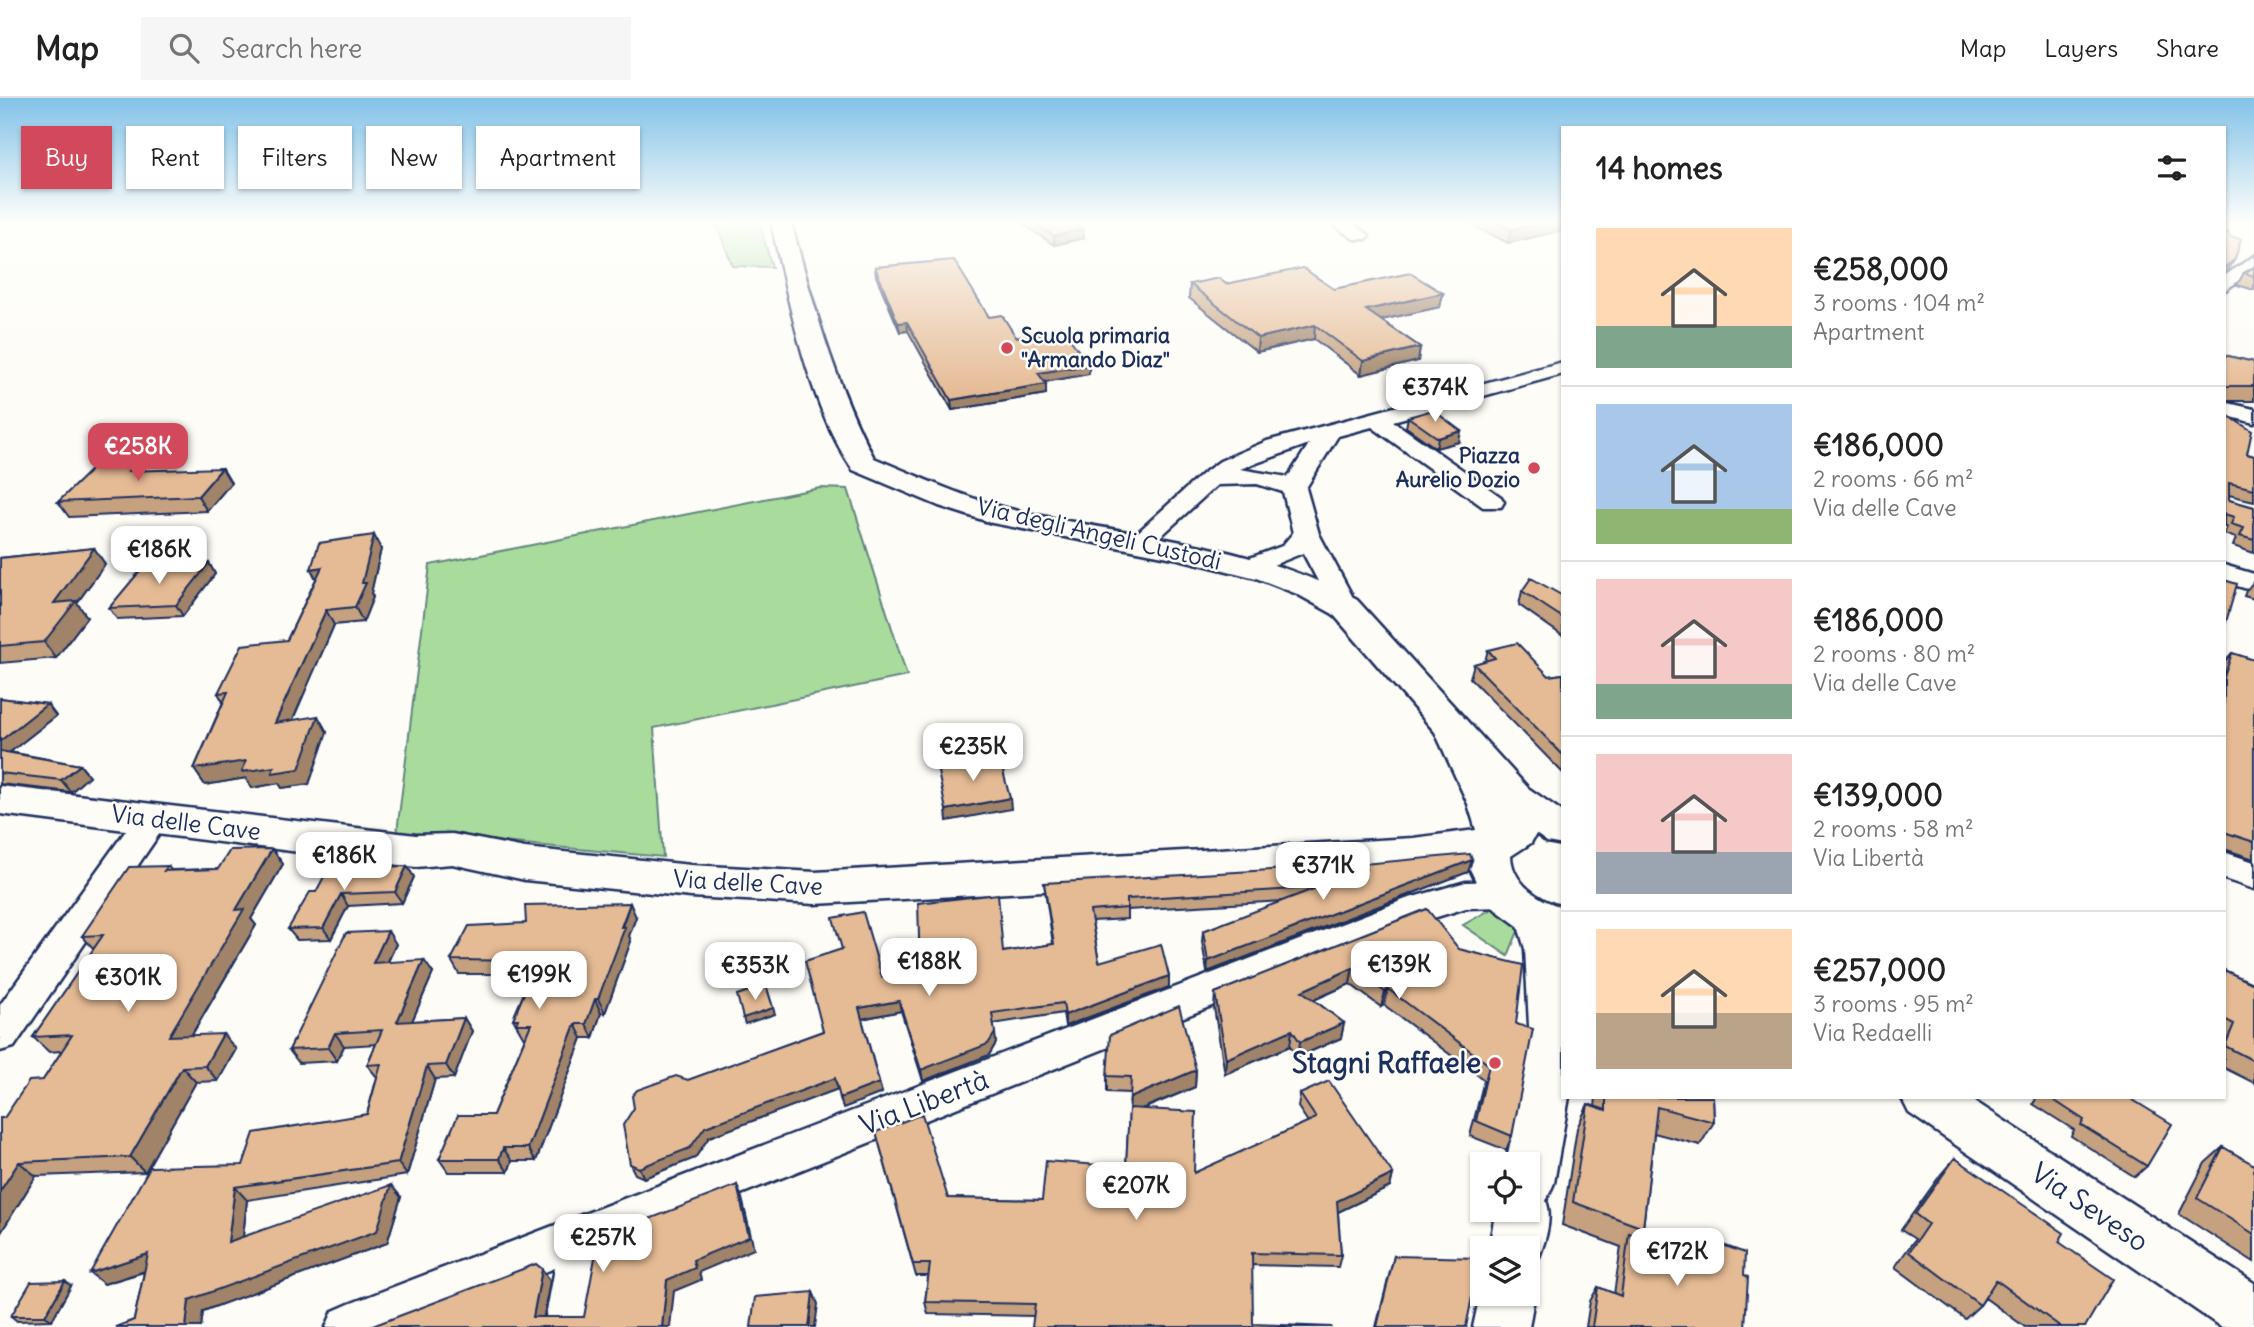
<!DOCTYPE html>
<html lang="en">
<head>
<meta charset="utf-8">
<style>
	:root { --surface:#fff; --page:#f6f6f6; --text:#222; --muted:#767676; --line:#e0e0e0; --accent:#d1495b }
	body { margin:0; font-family:Delius,sans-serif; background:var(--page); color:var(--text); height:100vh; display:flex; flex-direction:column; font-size:26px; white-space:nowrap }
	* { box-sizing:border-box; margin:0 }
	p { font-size:23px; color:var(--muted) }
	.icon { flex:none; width:38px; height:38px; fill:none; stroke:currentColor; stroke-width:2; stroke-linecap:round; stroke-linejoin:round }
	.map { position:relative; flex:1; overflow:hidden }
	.sheet { position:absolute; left:1561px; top:28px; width:665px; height:973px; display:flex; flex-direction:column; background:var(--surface); border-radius:0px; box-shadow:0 2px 5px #0004 }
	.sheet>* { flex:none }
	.top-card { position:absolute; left:21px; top:28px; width:665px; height:63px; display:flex; gap:14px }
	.controls { position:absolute; left:1470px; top:1054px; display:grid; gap:14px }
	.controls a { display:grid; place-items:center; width:70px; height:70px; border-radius:0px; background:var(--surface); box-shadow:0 2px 5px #0004; font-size:35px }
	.price { position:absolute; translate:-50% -60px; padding:0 16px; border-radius:14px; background:#fff; color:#222; font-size:23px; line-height:46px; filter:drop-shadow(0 2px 4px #0008) }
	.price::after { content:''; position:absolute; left:50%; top:42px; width:21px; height:16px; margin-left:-10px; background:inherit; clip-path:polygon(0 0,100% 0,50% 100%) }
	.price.on { background:var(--accent); color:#fff }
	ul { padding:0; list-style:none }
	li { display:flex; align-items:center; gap:21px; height:175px; padding:0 35px }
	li+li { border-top:2px solid var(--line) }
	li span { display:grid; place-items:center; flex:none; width:196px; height:140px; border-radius:0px; color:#555 }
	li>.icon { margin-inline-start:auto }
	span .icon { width:84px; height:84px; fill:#fffc; stroke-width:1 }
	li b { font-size:30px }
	h2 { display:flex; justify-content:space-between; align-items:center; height:84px; padding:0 35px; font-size:30px }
	.chip { padding:0 24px; border-radius:0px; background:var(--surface); box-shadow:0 2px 5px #0004; font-size:24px; line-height:63px }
	.chip.on { background:var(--accent); color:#fff }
	header { display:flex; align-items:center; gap:42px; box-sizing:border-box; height:98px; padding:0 35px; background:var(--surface); border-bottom:2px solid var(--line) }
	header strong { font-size:33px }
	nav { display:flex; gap:38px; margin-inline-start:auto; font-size:24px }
	.search { width:490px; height:63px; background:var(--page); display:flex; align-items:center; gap:18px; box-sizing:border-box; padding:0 24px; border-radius:0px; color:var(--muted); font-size:26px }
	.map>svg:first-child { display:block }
</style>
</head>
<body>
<header>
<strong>Map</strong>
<div class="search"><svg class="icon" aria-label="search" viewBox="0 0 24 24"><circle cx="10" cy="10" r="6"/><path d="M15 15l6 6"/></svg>Search here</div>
<nav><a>Map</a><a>Layers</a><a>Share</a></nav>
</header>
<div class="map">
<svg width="2254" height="1229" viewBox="0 0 2254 1229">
	<rect width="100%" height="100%" fill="#fdfcf7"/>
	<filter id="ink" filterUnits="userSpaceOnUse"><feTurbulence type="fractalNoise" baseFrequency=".0143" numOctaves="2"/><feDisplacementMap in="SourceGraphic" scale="14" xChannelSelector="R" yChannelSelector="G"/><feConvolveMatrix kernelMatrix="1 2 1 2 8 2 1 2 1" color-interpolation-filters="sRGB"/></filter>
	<g filter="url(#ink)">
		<path fill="#a9db9d" stroke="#62857e" stroke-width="2" d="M715,124h44l13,45 -39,-1z
			M820,390l28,1 59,187 -253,52 9,129 -266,-25 33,-267z
			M1497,808l24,18 -13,32 -45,-31z"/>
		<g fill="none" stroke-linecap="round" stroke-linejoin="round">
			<g stroke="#1b2f5e" stroke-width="5">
				<path id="minor" d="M1329,124h21l19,13 -3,4h-12z
					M2254,158v14l-30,21v-15z
					M1563,264v12l-170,47 108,76 3,5 -3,5h-18l-111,-80 -34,9 -32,52 13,46 39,73 -3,6h-20l-32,-60 -55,22 -9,-3 -4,-5 4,-5 43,-16 11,-13 -10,-41 -26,-8 -40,1 -69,63h-18l-4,-5 76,-69 18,-13 47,-20zM1309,346l-21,33 -48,-8z
					M2224,304l30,7v14l-30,-8z
					M2224,467l30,9v17l-30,-9z
					M152,709l12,4 4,8 -4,8 -150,220 -14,4v-46l140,-194z
					M2224,754l30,10v27l-30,-10z
					M1503,783l12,4 5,9 -5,9 -12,4 -37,1 -39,12 -824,329 -13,78h-46l11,-59 -148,59h-81l7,-16 16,-7 1057,-405 60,-17z"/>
			</g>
			<g stroke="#1b2f5e" stroke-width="5">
				<path id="tertiary" d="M771,124h20c22,82 44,162 83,236 46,19 92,41 140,52 116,27 236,32 343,90l171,188 35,24v33l-16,-3 -11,-8 -5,9 -20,13c1,26 27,45 52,51v190h6l-15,86 -8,18c8,19 -3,47 -11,66l-7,3v-22h-39l7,-39h32v-45h-22l24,-119 -5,-96 -7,-23 -22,-16 -13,-14 -13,-27v-7l-57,8 -598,34 -124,-7 -166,-17 -73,-16 -36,3 -416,-53v-28l416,49 36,-1 73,14 166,17 124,7 598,-34 63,-8 -8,-26 -33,-72 -102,-118 -36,-20 -41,-16 -77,-19 -187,-36 -53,-17 -86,-36c-45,-65 -65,-172 -82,-248z
					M1901,999h67l286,186v44h-33l-312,-214z
					M1528,1178l7,17 -6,34h-56l9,-41v7h46z"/>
			</g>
			<use href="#minor" fill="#fdfcf7" fill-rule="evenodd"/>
			<use href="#tertiary" fill="#fdfcf7" fill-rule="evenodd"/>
		</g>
		<path fill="#c5a180" stroke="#1b2f5e" stroke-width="2" d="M1020,124h52l12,16 -30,7z
			M1466,124h97v8l-55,13z
			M875,169l114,50 27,20 33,1 40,27v9l-45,8 2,12 -94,16 -44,-79 -8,1 -24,-56z
			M2254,169v23l-17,-5 7,-12z
			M1190,186l144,5 109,4 -3,14 -59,13 39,27 -2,14 -57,14 -47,-36 -57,13 -68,-54z
			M2224,257l30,7v39h-30z
			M2224,315l23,41 7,2v45l-25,-6v5l25,7v46l-21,-7 3,-8 -12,-4 3,-7h-3z
			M1408,319l51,25 -23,6 -30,-21z
			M222,370l9,15 -24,28 -138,6 -11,-15z
			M94,450l11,16 -28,39 10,14 -31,41 -56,5v-105z
			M381,451l-10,44 2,4 -10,25 -29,3 -42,95 35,12 -18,52 -27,4 -3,-5 -27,5 -6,-10 -41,7 -11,-16 29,-67 -5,-9 69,-53 29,-61 -5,-10z
			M209,465l6,11 -32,42 -66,3 -8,-11z
			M2254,483v18l-10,-3 2,-5z
			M1522,493l41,5v40l-44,-31z
			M1488,552l61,26 14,-2v99l-93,-95 4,-14 11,-3z
			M2232,555l22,7v199l-30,-10v-187z
			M0,600l47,6 9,12 -46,36 70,13 9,11 -18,16 -71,-8z
			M272,751l11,15 -32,55 5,6 -64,110 44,14 -18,32 -22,1 -51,90 -109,4 -36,58 4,-116 39,-38 19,-29 -13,1 -16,-15 61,-88 -12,-13 86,-70 3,4 47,-1z
			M1472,762l-4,12 -261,100 -5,-30 1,-11 80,-30 -156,9v9l-35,2 7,41 70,14v11l-104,39 -2,-13 -70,11 3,19 -7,12 -66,26 -22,-70 -39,8 20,74 -39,15 -5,-19 -129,48 -14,21 -51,20 -9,-4 -5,-10 58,-84 135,-49 19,-82 40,28 121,-25 50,-8 -9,-61 268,5 -1,2 51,-19 1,-7z
			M407,768l7,11 -12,26 -54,3 -17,33 -34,1 -9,-11 28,-37z
			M1427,811l89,115 -4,112 -6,14 -36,-14 14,-56 -100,-75 -3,2 -31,-23 -36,16 30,23 -3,15 -43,19 -8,-11 -65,28 -11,-66 1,-15z
			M636,819l-7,19 2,5 -26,72h-4l-8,25h-11l-46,123h-24l-4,11h-60l-9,-13 54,-44 32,-77h-1l-11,-19 19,-45h-73l-8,-14z
			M396,846l-8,18 45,11 -21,48 52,-3 8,13 -18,47 -19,1 -28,96 -160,25 -4,37 158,-40 -14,46 -184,68 -2,16h-85l18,-7 10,-48 -40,12 139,-119 124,-51 10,-37 -10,-12 9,-21 -32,2 -7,15 -38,2 -10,-13z
			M2224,872l30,14v99l-30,-15z
			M1196,972l-1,17 -52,22 51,64 114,-51 -10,-15 2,-13 93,80 -3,13 -52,25 3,43 -3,12 -86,-2 -218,51 -106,-2 -3,-12 3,-26h-12l-40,-144 72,66 94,2 84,-33 4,-74 -23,-1v-16z
			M1596,999h117l1,25 -14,23 -46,-12 -11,95 -5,8 45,16v-4l9,-14 52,41 1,52h-159l4,-26 8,-14 16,7 7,-47 -59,-22 15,-97 11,-24 7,3z
			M2037,999h91l19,69 -12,11 -64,-41 3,-6 -41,-26z
			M2223,1049l31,18v97l-75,-48 26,-51z
			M1955,1060l104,84 26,85h-60l-40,-29 -5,7 -15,14 -70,-52 20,-28 -14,-9 40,-56z
			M1394,1158l72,71h-90z
			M71,1188l-19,34 -35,1 -6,-5z"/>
		<path fill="#a08368" stroke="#1b2f5e" stroke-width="2" d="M1546,124h17v8l-55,13 3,-13z
			M1083,131l1,9 -30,7v-9z
			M2235,161l-7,11 -4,3v-5z
			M1443,195l-3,14 -76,17 2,-14z
			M907,224l1,9 -8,1 -2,-9z
			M1315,227l-1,14 -57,13 1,-14z
			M1420,249l-2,14 -57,14 2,-14z
			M1089,267v9l-50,9 -1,-10z
			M1046,286v10l-94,16 -1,-10z
			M1461,333l-2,11 -23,6 2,-10z
			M139,362l9,16 -20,-5z
			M222,370l9,15 -24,28 -9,-15z
			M374,437l7,14 -10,44 2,4 -10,25 -8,-15z
			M94,450l11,16 -28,39 10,14 -31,41 -12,-16 10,-39z
			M209,465l6,11 -32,42 -7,-11z
			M322,469l-3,17 -8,-15z
			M326,512l8,15 -49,113 -10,-15z
			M47,606l9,12 -56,44v-19z
			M318,618l9,16 -18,52 -27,4 -3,-5 -27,5 -6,-10 -41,7 -11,-16z
			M80,667l9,11 -18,16 -10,-12z
			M1010,700l1,11 -64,12 -1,-11z
			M272,751l11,15 -32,55 5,6 -74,126 -13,-15 67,-126z
			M1472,762l-4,12 -261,100 1,-11z
			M407,768l7,11 -12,26 -7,-11z
			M341,796l7,12 -17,33 -8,-11z
			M630,805l6,14 -7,19 2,5 -26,72 -7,-14z
			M388,833l8,13 -15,32 -8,-13z
			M424,862l9,13 -27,62 -9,-13z
			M1353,870l-3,16 -51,22 3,-15z
			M1169,878v11l-104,39v-11z
			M766,887l9,29 -30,10 -2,-6z
			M1388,891l-4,16 -3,2 4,-15z
			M595,901l6,14 -8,25 -7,-14z
			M899,903l2,10 -40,8 -2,-11z
			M464,920l8,13 -18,47 -8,-13z
			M1344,925l-3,15 -43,19 2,-15z
			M575,926l7,14 -46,123 -8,-13z
			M1292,932l-2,16 -65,28 1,-15z
			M335,935l9,13 -7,15 -9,-13z
			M995,935l1,10 -7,12 -66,26 -2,-11z
			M223,936l13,15 -18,32 -13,-15z
			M427,968l8,13 -28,96 -9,-12z
			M182,969l14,15 -51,90 -15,-15z
			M1196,972l-1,17 -66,27 1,-16z
			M835,980l3,11 -129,48 -14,21 -51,20 -5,-10 66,-41z
			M879,985l3,10 -39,15 -3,-10z
			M503,1050l9,13 -4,11 -9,-13z
			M19,1064l17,14 -36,58v-43z
			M1393,1076l-3,13 -56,27 3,-13z
			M391,1087l10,12 -14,46 -184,68 -2,16h-15l3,-27z
			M737,1087l5,13 12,51 -55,23 2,8 -27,11 -4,36h-8l5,-47 26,-20z
			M235,1089l12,13 -6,54 -13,-12z
			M148,1156l13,12 -57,18 -14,-11z
			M542,1171l8,11 -8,47 -9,-10z
			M65,1183l6,5 -19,34 -7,-4z
			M813,1194l5,12 -3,23h-6z"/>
		<path fill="#e5bb95" stroke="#1b2f5e" stroke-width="2" d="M1032,124h40l11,7 -29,7z
			M1495,124h51l-35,8z
			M2224,134h4l2,5 11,2 -6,20 -11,9z
			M954,162l35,57 13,-2 14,22 30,-4 3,5 18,-3 22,30 -51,8 8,11 -95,16 -44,-78 -9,1 -23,-56z
			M2254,169v9l-10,-3z
			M1303,170l31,21 76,-16 33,20 -77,17 54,37 -57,14 -48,-36 -57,13 -68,-54 29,-6 7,6z
			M2224,257l30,7v24h-30z
			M1433,312l28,21 -23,7 -30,-21z
			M2224,315l28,18 -5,23 7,2v33l-25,-6v17l25,7v33l-14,-4 4,-8 -13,-4 3,-7 -10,-3z
			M139,362l-11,11 94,-3 -24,28 -140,6 41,-40z
			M374,437l-12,48h4l-11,24 -29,3 -51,113 43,-7 -19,53 -27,4 2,-6 -32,5 4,-11 -52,8 34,-77 -10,1 24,-48 45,-5 35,-73 -11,2 8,-26z
			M94,450l-40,55 22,-2 -32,41 -44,4v-88z
			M209,465l-33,42 -67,3 35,-42z
			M1531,480l32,18v22l-41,-27z
			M2224,482l13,4 -13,45z
			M1517,545l32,33 14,-2v81l-89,-91 21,-6 -7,-8z
			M2232,555l22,7v182l-30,-10v-155z
			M0,600l47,6 -47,37z
			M0,653l80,14 -19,15 -61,-7z
			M999,658l11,42 -64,12 -9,-43z
			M272,751l-36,61 8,-1 -75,127 54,-2 -18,32 -23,1 -52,90 -111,5 -19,29v-73h4l25,-37 14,-1 29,-45 -39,2 70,-102 -21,1 47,-69 39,-1 -4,5 54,-2 12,-19z
			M1470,756l2,6 -264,101 -5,-30 163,-62 -3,-5z
			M407,768l-12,26 -54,2 -18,34 -35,1 22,-37h6l12,-23z
			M1306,770l6,20 -185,11v9l-37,3 9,51 62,-18 8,32 -104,39 -2,-12 -71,10 3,20 -7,11 -67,26 -22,-69 -40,7 20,75 -39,15 -5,-20 -130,49 -15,21 -51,20 -9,-4 -7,-39 11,-17 -2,-12 5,-6 39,-14 12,4 135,-49 -18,-70 37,-12 -9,-31 30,-6 19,65 38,-7 -2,-67 80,-9 5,58 51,-8 -10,-61z
			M630,805l-9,24h4l-27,72h-3l-9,25h-11l-47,124h-25l-4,11h-60l19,-44h35l38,-91h-15l2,-5h-5l25,-58 -87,-1 18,-34 57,-3 -1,-18z
			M1427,811l32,40 64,16 -7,59 17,5 -21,107 -36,-15 13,-56 -101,-76 -3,3 -32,-24 -51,23 42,32 -44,19 -8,-12 -66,29 -11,-66z
			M388,833l-15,32 51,-3 -27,62 67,-4 -18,47 -19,1 -29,97 -163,24 -7,55 163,-57 -14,46 -188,69 -3,27h-70l18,-7 14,-66 -58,19 60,-106 93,-2 11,-32 113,-19 14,-50 -14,1 15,-35 -47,3 -7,15 -39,2 57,-117z
			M2224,872l30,14v77l-29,-15 9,-22 -10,-5z
			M766,887l7,23 -30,10 -6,-23z
			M1179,908l17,64 -66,28 1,-21 -24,-1 3,-41z
			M1329,983l64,93 -56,27 4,54 -89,-2 1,71 79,3h-300l3,-23 -110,-2 5,-38h-17l-37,-132 46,-18 26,84 94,2 4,-39 80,6 3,-59 67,4 -2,61 122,-55 -16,-24z
			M1606,999h107l1,25 -57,-15 -14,121 -70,-26 15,-98 18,6z
			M2049,999h79l44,27 -25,42 -66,-41 3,-5z
			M2223,1049l31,18v69l-57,-36z
			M1955,1060l109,75 -5,9 54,37 -28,48h-24l-65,-47 -16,25 -71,-53 19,-28 -13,-10z
			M737,1087l12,52 -56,23 2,8 -28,12 -5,47h-292l166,-63 6,5 -9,48h51l13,-70 8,-11z
			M1629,1135l62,22 1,-21 53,19 -1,22 4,2 -3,50h-153l6,-40 23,9z
			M1394,1158l86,2 -14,69h-89z
			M65,1183l-20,35h-34l20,-34z
			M813,1194l-4,35h-58l4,-30z"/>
	</g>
	<linearGradient id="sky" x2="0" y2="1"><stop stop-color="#82c2e8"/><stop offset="0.42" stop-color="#fefefb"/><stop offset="1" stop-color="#fefefb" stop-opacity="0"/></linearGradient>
	<rect width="2254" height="296" fill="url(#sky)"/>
	<g fill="#d1495b" stroke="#fdfcf7" stroke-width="2.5">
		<circle cx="1007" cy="250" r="7"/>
		<circle cx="1534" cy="370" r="7"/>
		<circle cx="1495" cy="965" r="7"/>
	</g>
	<g text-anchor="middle" stroke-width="5" stroke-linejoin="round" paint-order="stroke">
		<g font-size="21" font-weight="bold" fill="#1b2f5e" stroke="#fdfcf7" text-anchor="start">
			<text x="1021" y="245">Scuola primaria<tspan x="1021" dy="24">"Armando Diaz"</tspan></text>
			<text x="1520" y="365" text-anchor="end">Piazza<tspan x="1520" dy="24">Aurelio Dozio</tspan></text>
		</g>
		<g font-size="24" fill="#1b2f5e" stroke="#fdfcf7">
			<text transform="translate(1099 436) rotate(13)" y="8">Via degli Angeli Custodi</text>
			<text transform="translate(186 725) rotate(7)" y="8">Via delle Cave</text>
			<text transform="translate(748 785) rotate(3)" y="8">Via delle Cave</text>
		</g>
		<g font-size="28" font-weight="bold" fill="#1b2f5e" stroke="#fdfcf7" text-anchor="end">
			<text x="1481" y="975">Stagni Raffaele</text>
		</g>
		<g font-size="28" fill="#1b2f5e" stroke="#fdfcf7">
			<text transform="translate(924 1004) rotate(-21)" y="10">Via Libertà</text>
			<text transform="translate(2090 1109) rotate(34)" y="10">Via Seveso</text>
		</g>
	</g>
</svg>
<div class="controls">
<a><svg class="icon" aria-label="locate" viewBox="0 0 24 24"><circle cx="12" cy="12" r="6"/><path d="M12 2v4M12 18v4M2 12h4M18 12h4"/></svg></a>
<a><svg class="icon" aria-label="layers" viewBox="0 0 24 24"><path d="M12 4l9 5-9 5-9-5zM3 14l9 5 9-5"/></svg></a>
</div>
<b class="price" style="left:1435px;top:326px">€374K</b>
<b class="price on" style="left:138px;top:385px">€258K</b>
<b class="price" style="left:159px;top:488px">€186K</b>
<b class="price" style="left:973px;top:685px">€235K</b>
<b class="price" style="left:344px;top:794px">€186K</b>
<b class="price" style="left:1323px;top:804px">€371K</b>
<b class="price" style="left:929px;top:900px">€188K</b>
<b class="price" style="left:1399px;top:903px">€139K</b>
<b class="price" style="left:755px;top:904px">€353K</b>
<b class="price" style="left:539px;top:913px">€199K</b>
<b class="price" style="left:128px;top:916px">€301K</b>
<b class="price" style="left:1136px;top:1124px">€207K</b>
<b class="price" style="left:603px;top:1176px">€257K</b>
<b class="price" style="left:1677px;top:1190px">€172K</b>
<div class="top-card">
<a class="chip on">Buy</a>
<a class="chip">Rent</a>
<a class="chip">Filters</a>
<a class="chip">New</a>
<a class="chip">Apartment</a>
</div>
<section class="sheet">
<h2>14 homes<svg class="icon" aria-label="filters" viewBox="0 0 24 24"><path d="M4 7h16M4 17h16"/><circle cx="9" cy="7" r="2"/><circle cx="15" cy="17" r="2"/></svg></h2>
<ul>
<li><span style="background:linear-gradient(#ffd9b3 70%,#7fa58c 0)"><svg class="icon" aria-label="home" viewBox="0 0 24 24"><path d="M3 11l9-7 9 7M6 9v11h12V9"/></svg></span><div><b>€258,000</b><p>3 rooms · 104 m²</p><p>Apartment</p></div></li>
<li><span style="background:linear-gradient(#a9c7e8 75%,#8fb573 0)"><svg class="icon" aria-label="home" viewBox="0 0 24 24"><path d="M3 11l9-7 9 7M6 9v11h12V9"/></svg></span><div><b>€186,000</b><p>2 rooms · 66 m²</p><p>Via delle Cave</p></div></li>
<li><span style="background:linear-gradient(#f6c9c9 75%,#7fa58c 0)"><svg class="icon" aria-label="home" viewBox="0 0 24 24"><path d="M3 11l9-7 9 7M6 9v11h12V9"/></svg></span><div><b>€186,000</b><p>2 rooms · 80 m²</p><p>Via delle Cave</p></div></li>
<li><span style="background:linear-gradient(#f6c9c9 70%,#9aa5b1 0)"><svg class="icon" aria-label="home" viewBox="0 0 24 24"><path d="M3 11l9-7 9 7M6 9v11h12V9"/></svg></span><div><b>€139,000</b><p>2 rooms · 58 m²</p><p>Via Libertà</p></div></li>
<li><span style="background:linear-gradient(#ffd9b3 60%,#b9a48a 0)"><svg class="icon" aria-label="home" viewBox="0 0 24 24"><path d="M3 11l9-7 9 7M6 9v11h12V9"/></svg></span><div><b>€257,000</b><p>3 rooms · 95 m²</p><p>Via Redaelli</p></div></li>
</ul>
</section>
</div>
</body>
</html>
